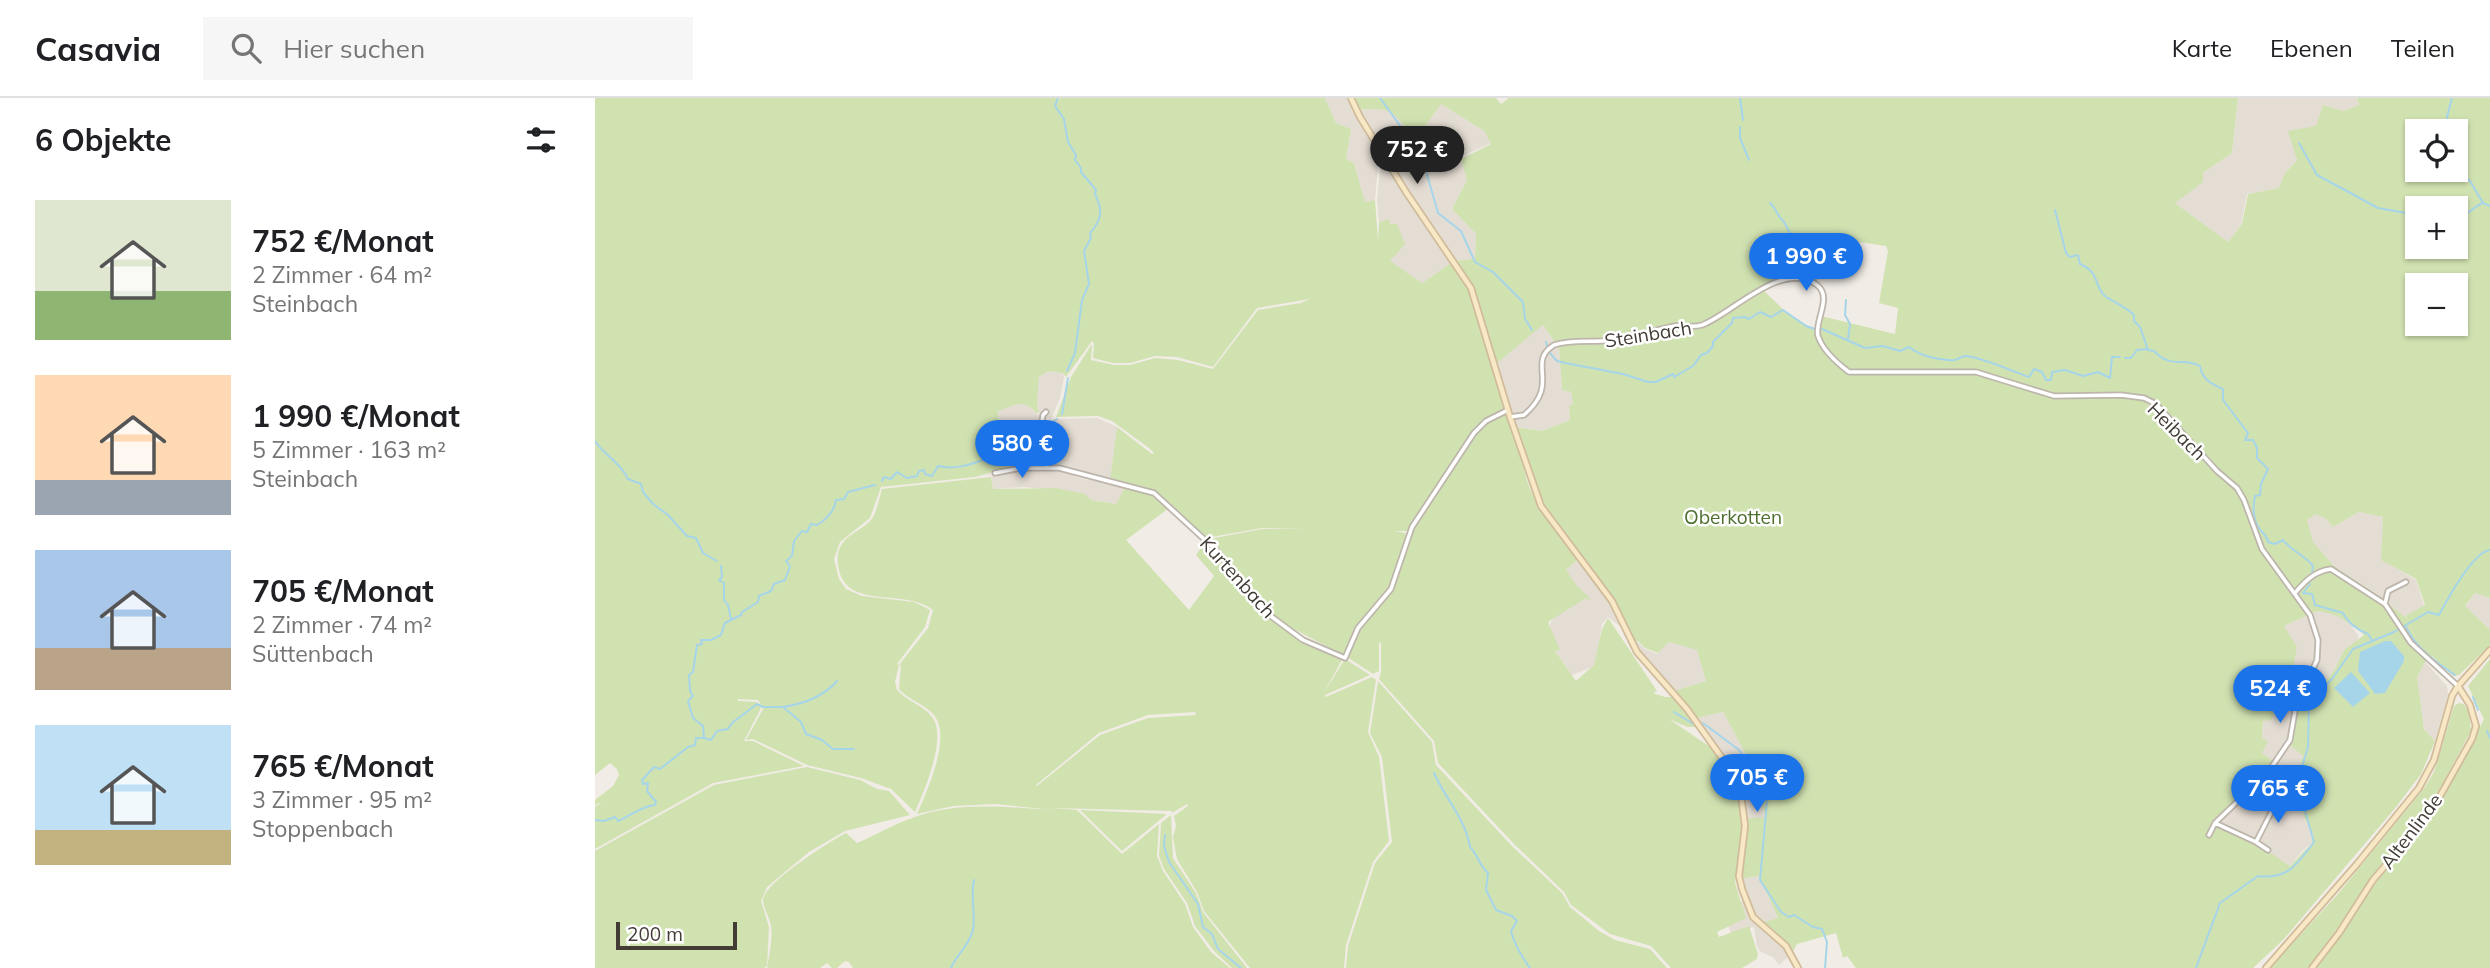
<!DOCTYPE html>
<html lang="de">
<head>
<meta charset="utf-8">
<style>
	:root { --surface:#fff; --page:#f6f6f6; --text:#202124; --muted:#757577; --line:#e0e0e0; --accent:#1a73e8 }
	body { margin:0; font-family:Mulish,sans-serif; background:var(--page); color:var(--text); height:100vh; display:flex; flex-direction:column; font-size:26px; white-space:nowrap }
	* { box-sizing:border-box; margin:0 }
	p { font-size:23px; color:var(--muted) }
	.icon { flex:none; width:38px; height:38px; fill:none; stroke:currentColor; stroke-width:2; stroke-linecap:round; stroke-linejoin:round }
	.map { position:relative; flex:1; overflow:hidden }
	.panel { display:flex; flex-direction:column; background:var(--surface); width:595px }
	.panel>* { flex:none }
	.fabs { position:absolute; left:1810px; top:21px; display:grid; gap:14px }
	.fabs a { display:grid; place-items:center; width:63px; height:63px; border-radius:0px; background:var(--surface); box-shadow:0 2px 5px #0004; font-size:35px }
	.scale { position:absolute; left:21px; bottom:18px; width:121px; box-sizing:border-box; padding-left:7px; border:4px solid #433c35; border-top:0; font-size:19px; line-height:24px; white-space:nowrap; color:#433c35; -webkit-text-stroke:5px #fff; paint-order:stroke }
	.price { position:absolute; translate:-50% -60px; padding:0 16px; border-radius:24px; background:var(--accent); color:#fff; font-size:23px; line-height:46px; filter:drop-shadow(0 2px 4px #0008) }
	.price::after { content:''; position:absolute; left:50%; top:42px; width:21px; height:16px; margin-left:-10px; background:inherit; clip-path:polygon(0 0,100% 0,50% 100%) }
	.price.active { background:#222; color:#fff }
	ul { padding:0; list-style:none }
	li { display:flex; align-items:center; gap:21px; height:175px; padding:0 35px }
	li span { display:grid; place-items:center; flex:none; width:196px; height:140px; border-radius:0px; color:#555 }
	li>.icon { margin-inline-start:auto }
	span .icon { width:84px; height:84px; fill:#fffc; stroke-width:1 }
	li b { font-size:30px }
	h2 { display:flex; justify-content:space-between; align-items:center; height:84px; padding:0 35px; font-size:30px }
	header { display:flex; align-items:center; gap:42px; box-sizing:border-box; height:98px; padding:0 35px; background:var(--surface); border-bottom:2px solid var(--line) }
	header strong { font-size:33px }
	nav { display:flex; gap:38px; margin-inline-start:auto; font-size:24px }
	.search { width:490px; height:63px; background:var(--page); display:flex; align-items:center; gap:18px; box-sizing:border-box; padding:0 24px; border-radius:0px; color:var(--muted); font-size:26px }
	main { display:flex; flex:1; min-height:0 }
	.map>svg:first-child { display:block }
</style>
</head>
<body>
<header>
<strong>Casavia</strong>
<div class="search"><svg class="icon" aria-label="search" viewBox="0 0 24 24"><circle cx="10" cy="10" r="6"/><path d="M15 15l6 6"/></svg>Hier suchen</div>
<nav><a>Karte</a><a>Ebenen</a><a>Teilen</a></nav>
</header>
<main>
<section class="panel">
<h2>6 Objekte<svg class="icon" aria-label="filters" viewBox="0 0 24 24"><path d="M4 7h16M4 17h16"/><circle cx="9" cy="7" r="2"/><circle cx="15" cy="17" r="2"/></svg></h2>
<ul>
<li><span style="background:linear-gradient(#dfe7d0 65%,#8fb573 0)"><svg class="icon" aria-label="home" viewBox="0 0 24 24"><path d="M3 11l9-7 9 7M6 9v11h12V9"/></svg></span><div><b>752 €/Monat</b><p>2 Zimmer · 64 m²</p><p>Steinbach</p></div></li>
<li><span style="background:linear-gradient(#ffd9b3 75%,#9aa5b1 0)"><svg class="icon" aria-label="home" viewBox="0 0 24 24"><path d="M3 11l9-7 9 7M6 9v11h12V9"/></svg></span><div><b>1 990 €/Monat</b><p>5 Zimmer · 163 m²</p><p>Steinbach</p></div></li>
<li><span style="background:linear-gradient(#a9c7e8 70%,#b9a48a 0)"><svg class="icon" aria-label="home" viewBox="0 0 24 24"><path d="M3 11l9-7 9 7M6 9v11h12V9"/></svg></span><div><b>705 €/Monat</b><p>2 Zimmer · 74 m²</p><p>Süttenbach</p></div></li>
<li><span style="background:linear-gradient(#bfe0f5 75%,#c2b280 0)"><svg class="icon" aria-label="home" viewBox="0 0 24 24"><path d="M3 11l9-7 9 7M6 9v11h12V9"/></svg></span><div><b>765 €/Monat</b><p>3 Zimmer · 95 m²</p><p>Stoppenbach</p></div></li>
</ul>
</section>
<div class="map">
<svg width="1895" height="870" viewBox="0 0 1895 870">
	<rect width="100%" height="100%" fill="#f1ece5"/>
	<path fill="#e4ddd4" d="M730,0h24l30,54 -4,48 -10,3 -11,-40 -8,-3 5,-31 -15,-6z
		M1643,0h119l2,7 -16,6 -27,15 -19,33 -12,14 -6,15 -32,6 -6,31 -13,17 -53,-39 27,-21 1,-9 29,-20z
		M846,6l43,27 7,12 -30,14 6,23 -15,29 24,25 -1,25 -21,2 -32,22 -33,-22 1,-37 -2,-4 -9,2 -2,-22 4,-43 45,70 24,30 -92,-147 17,-2 19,5z
		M947,226l17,24 3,42 9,2 2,12 -4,2 1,14 -28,11 -29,-4 -17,-63z
		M453,273l15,2 1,5 -4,20 -9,21 -10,-2 -1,15 -37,-5 -4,2 -1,-19 23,-7 6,1 13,12 -3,-10 2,-29z
		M502,320l20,9 -7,53 -34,-5 -11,-6h-47l-35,7 31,-10 4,-7 20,-5v-13l15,-22z
		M451,370l18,3 12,6 12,3 23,2 13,7 -8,15 -25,-4 -36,-10 -32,-3 -30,2 -2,-12 28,-6z
		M1764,414l24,5 -1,43 34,20 8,26 -21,11 -24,-21 -45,-30 -21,-24 -7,-22 10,-6 9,4 8,9z
		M984,462l35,48 11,22 -17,-13 -6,7 -7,42 -23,9 -15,-21 -8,-26 5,-14 15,-4 1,-5 -10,-21 7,-15z
		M1880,495l15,5v32l-25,-23z
		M1722,513l10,1 21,9 10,14v6l-14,9 -9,19 -16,21 -9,-6 -9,15 -3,20 5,37 -8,24 9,38 9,14 -1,11 -9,7 -13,16 -75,-43 59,-60 -13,-10 2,-33h9l9,-32 13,-25 -10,-37z
		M1042,543l8,8 12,5 12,-12 28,7 9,32 -32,10 -42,-48z
		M1830,564l22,24 1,8 -13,47 -11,-12 -7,-52z
		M1128,614l32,59 10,47 -20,1 -8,-43 -41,-58z
		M1164,778l19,42 5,26 8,10 -12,11 -6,-8 -12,-5 -4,-5 -3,-20 -23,7 -4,-13 18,-24 -5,-18z"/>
	<path fill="#d1e2b1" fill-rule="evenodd" d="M0,0h464v3l1,-3h265l11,25 15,6 -5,30 8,4 11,39 10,-2 3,41 1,-19 10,-3 1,5h7l8,20 -15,17 32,22 32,-22 21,-2 1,-25 -24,-25 15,-29 -6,-21 30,-15 -7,-13 -43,-27 -26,36c-20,-26 -22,-34 -57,-30l-5,-12h143l5,6 8,-6h729l-6,55 -29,20v9l-28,21 53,39 14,-18 6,-30 31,-6 6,-15 12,-13 -9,-29 28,-5 7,-21 20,6 16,-6 -2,-7h133v500l-15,-5 -10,13 25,24v15l-31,30 -6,1 -21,-20 -7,6 -8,15 7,52 11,12 -14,33 -25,33 -113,133 -30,28h-397l-9,-12 -4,2 -7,-25 -39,11 -5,9 -31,-30 17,-5 -19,-42 -19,3 6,-41 -1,-19 20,-2 -10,-46 -32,-59 -27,6 -22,-27 32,-10 -9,-31 -28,-8 -11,11 -13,-5 -7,-7 -6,2 -15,-36 -72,-97 -22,-53c1,41 33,71 55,103l-12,10 11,16 14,13 -2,1 -3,-2 -38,24 12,28 -5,1 21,30 18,-16 8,-36 6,-11 49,73 -4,2 12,4h9l24,30h-11l-18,-8 47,32 18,31 5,17 3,31 -7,53 11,35 -29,14 2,5 30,-11 9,28 -1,5 -15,9h-71l-20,-22 -41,-12 -39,-29 -7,-13 -50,-48 -76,-81 -4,-22 -55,-62 2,-6v-31l-2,1v28l-6,3 -26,-17 12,-27 32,-37 17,-54 16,-31 -17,23h-12l10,2 1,3 -16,52 -36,41 -9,27 -55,-29 -18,-13 -63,-75 53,-10 43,-1h-43l-56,10 -51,-46 -45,-12 7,-53 35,27 2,-1 -5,-5 -37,-27 -14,-5 -42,1 15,-40 21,-33 -1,16 23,5h16l25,-7 23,2 35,9 45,-59 43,-7 9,-4 -53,9 -44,59 -36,-10 -22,-1 -25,7h-17l-20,-5 1,-14 -2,-3 -26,36 -3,-4 -15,-2 -9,6 -2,29 2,6 -2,1c-15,-15 -21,-8 -39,-2l4,48h10l24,-10v5l-18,5 -4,7 -39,11 -94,10 -11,31 -30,24 -6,17 5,20 7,10 16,7 52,6 16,8 -5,17 -28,37 2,1 29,-37 5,-18c-28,-22 -85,0 -94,-40 -2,-8 -3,-17 3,-26 6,-10 21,-15 29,-24 6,-7 8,-22 11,-31l109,-12 2,12 63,-1 29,6 6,6 25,4 8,-15 -13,-7 43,13 15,13 -43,32 63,70 25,-34 -18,-21 10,-14 61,74 31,23 21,11 4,-3 20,12 -20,36 22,-35 25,16 -45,20 1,2 46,-20 4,3 -8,52 11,25 10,84 -16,21 -27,83 -2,23h-94l-46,-57 -7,-19 -20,-33 -4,-22 3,-11 -2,-10 14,-10 -1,-2 -15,9v-2l-121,-3 26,2 45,44 37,-30 -2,32 6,15 22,33 8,23 18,25 19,16h-377l-4,-6 -4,-1 -8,7h-5l-5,-5 -7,5h-53c2,-11 6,-31 4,-42 -1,-8 -8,-18 -8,-26 2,-18 66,-58 83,-67l11,10c19,-8 37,-19 55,-25 43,-17 94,-11 140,-8l-56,-6 -43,2 -36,8c10,-23 35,-77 17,-99 -10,-12 -26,-15 -35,-26l2,-24h-2l-4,17 2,8c10,11 26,15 35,27 16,20 -8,74 -17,95l-24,-23 -30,-11 -54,-13 -54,-26 -7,1 17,-31 -5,-9 -20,-1v2l19,1 4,6 -17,33h9l51,25 -91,17 -118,66v-42l7,-5 -7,3v-5l18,-14 6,-11 -2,-6 -7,-6 -15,12zM1822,33h38v39h-38zM1822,110h38v39h-38zM1201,142l55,5 1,-4 34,5 2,5 -9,52 19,5 -3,26 -74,-18 -5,15 -30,-19 -24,-23 13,-6 30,-4zM1822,187h38v39h-38zM888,222l13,44 47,-39 16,23 3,42 9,2 2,12 -4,2 1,14 -28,11 -28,-4zM1764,414l24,5 -2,43 35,19 9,26 -20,11 4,4 -30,-24 -45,-30 -21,-24 -6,-22 9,-6 9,4 8,9zM1722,513c19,2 33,11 47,24l-20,15 -9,19 -16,21 -9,-6 -9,15 -11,46 13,11 -8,24 9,38 9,14 -1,11 -22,23 -40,-27 -34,-16 59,-60 -13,-10 6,-12 -6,-3 1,-17 9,-1 9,-32 13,-25 3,-16 -13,-21zM601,614l-1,3 -47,3 -48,17 -63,51 -1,-1 63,-52 49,-18z
		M1895,561v309h-173l61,-88 54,-67 27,-44 25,-50 -16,-33z
		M783,583l54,61 4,23 76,81 50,47 8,14 29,24 16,9 35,9 17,19h-321l2,-22 27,-83 17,-21 -10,-85 -12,-24z
		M1864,605l5,1 5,9 2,18 -28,52 -19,30 -54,65 -28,44 -34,46h-38l68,-74 87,-107 9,-15 20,-66z
		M212,669l53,13 17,9 12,2 21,24 -65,16 -36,21 -42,35 -6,14 8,26 -2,39 -3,2h-169v-117l119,-66z
		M485,712l87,4 -45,37z
		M576,717l2,43 23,35 7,19 44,56h-15l-18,-17 -19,-25 -8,-23 -23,-34 -5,-13 2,-33z"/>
	<path fill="#a6d5e9" d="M1790,543h6l13,15v5l-19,32 -10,1 -17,-23 2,-19z
		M1756,574l19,21 -17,14 -19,-19z"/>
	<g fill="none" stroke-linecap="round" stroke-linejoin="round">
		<path stroke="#a6d5e9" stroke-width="2" d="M463,0l-3,8 9,13 4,23 8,13 -1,5 6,8v4l15,18 -1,4c8,16 7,26 -5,39l1,5 -7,13 5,33 -7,16 -7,53 -8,18
			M785,0l37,51
			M1145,0l3,22
			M1145,29v11l9,22
			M1851,33l1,-14 5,-19
			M1704,45l18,32 61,33 39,7
			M824,58l5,11
			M1860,70l15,13 13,22 7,3
			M831,73l12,42 23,18 14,31 18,10 30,30 2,17 7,11
			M1175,105c6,5 7,13 14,19l32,58
			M1460,112l11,43 4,4 8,-2 2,9c20,8 14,23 25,32 10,7 21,11 29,19v6l6,6 8,23 6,1c18,19 29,5 46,15 2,13 11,18 23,23v11l25,33 -3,7h8l4,8v10l11,11 -7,15 -1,11 -5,1c-2,10 -3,22 4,32 4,7 8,6 9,14l7,2 8,-4c8,11 22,15 30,26l-1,6
			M1860,120c13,-1 17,-11 28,-15
			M1251,202l-1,15 5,9 -2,15
			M1227,231l43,19 18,-2 17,5 9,-4c11,9 32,14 46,13 4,-1 7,-4 10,-4 14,0 49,16 64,21l5,-8 8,3 4,8h5l1,-8 13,-2 18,6 15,-4 12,6 2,-21h8
			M951,244l1,4
			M954,254l8,9 8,2 58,11 25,8h8l17,-8 1,3 19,-11 8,-11 6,-2 6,-7v-4l19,-19 1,-5 12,-1 4,2 11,-7 11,5 12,-7 23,16 9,3
			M1530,260h6l6,-8 11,-1
			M467,316l6,-36
			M448,331l14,-10
			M0,343c10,15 26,22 33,38l13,5 2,8 10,12 15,11 19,21 9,2 7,15 14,8
			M287,383l2,-4 7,2 6,-7 10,6 10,-2 2,-5 5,-1 1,4 7,2 6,-10c16,4 31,-1 45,-6 8,-2 20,-1 29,-1l8,-18 1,-7 15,-3
			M126,468l1,11 -3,3 5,3v17l4,5 3,14
			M1715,486l-7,9 9,1 3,11 28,8c5,10 15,17 25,21l4,6
			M1811,529c9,20 31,36 49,48
			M1878,599l5,13
			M188,609c20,-3 41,-11 54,-26
			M1079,614l21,13
			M1108,625l36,27 14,22 6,3 3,16 5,10 -7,79 21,32 8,5 5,-2 19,12 9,2 5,13 -2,26
			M1892,633l3,7
			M109,640l7,2 6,-9 11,-2 4,-6 25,-19 6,3h20l18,15 5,12 16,6 11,9h21
			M839,675c11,25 32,47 36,74 8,8 9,18 18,26l-2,17 10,20 16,6 5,5 -6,10c4,15 10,25 19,37
			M0,722l9,1 11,-4 3,4c12,-5 24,-15 37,-16l1,-3 -9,-11 1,-8 -5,1 -1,-4 12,-13 6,2 28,-22 7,-2 1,-7h8l-1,-12 -10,-8 -5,-17 5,-5 -3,-5 -1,-16 4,-3 4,-27 5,-1 -1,-4h10l10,-5 4,-12 16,-8 1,-3 16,-10 1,-6 12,-5 3,-7 11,-4 5,-14 -4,-5 6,-5 2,-15 8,-10 5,1 4,-8 6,1c9,-5 18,-15 19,-25l8,-1 4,-7 27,-7
			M570,737l-1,11 5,16 29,42 5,23 9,7 6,15 23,19
			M356,870c6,-14 18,-22 22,-38 3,-17 -3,-33 1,-50
			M1601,870l24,-65 38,-27c30,4 39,-12 56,-34l-12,-41 -3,-24 9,-30 1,-44 23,-24 21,-30 41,-17 34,-20 11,3c8,-15 34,-63 51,-65"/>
		<g stroke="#beb6ac" stroke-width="7">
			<path id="street" d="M451,314l-3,3 -5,32 9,20
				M915,319l14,-2c7,-6 14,-14 17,-23 6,-19 -8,-34 13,-47 18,-6 39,-2 58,-5 22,-3 42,-10 63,-14 9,-1 18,2 27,-1 30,-11 80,-66 115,-40 16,12 -3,36 1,51 5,15 19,27 31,36h127l78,24 67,-1 23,3 12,6 61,67 20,17 7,12 18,49 48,66 8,25 -1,20 -21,45 -6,35 -21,31 -54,52 -6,12
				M400,375l26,-5h38l95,25 63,58 51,63 35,26 42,18 13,-30 33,-39 21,-62 62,-94 12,-12 22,-11
				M1700,495c10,-12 20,-22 36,-24l54,35 26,39 47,43
				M1790,506l3,-13 18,-9
				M1620,725l41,19 12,8
				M1661,744l23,-45"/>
		</g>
		<g stroke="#d0bc9b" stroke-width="8">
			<path id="secondary" d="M756,0l9,19 46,75 65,96 39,129 31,89 71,95 25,51 50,57 48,67 6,19 4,31 -6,50 3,13 11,28 33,29 12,22
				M1671,870l91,-104 62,-76 15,-28 18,-64 6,-10 32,-36
				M1717,870l27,-35 34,-53 43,-50 24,-34 32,-57 4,-13 -3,-10 -3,-11 -12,-19"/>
		</g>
		<use href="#street" stroke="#fff" stroke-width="3.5"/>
		<use href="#secondary" stroke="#f9e8c6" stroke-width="4.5"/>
	</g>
	<g text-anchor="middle" stroke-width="5" stroke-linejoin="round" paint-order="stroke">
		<g font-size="19" fill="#433c35" stroke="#fff">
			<text transform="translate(1053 236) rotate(-9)" y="7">Steinbach</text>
			<text transform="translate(1582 333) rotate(45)" y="7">Heibach</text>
			<text transform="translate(643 479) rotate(48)" y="7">Kurtenbach</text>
			<text transform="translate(1816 733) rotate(-53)" y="7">Altenlinde</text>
		</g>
		<g font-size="19" fill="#4d6f2e" stroke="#fff">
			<text x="1138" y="426">Oberkotten</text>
		</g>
	</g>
</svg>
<div class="fabs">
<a><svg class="icon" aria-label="locate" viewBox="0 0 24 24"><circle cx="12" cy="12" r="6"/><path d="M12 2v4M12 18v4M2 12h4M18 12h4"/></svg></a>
<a>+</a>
<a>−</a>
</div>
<div class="scale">200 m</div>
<b class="price active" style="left:822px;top:88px">752 €</b>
<b class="price" style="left:1211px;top:195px">1 990 €</b>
<b class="price" style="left:427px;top:382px">580 €</b>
<b class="price" style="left:1685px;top:627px">524 €</b>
<b class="price" style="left:1162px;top:716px">705 €</b>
<b class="price" style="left:1683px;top:727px">765 €</b>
</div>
</main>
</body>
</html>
